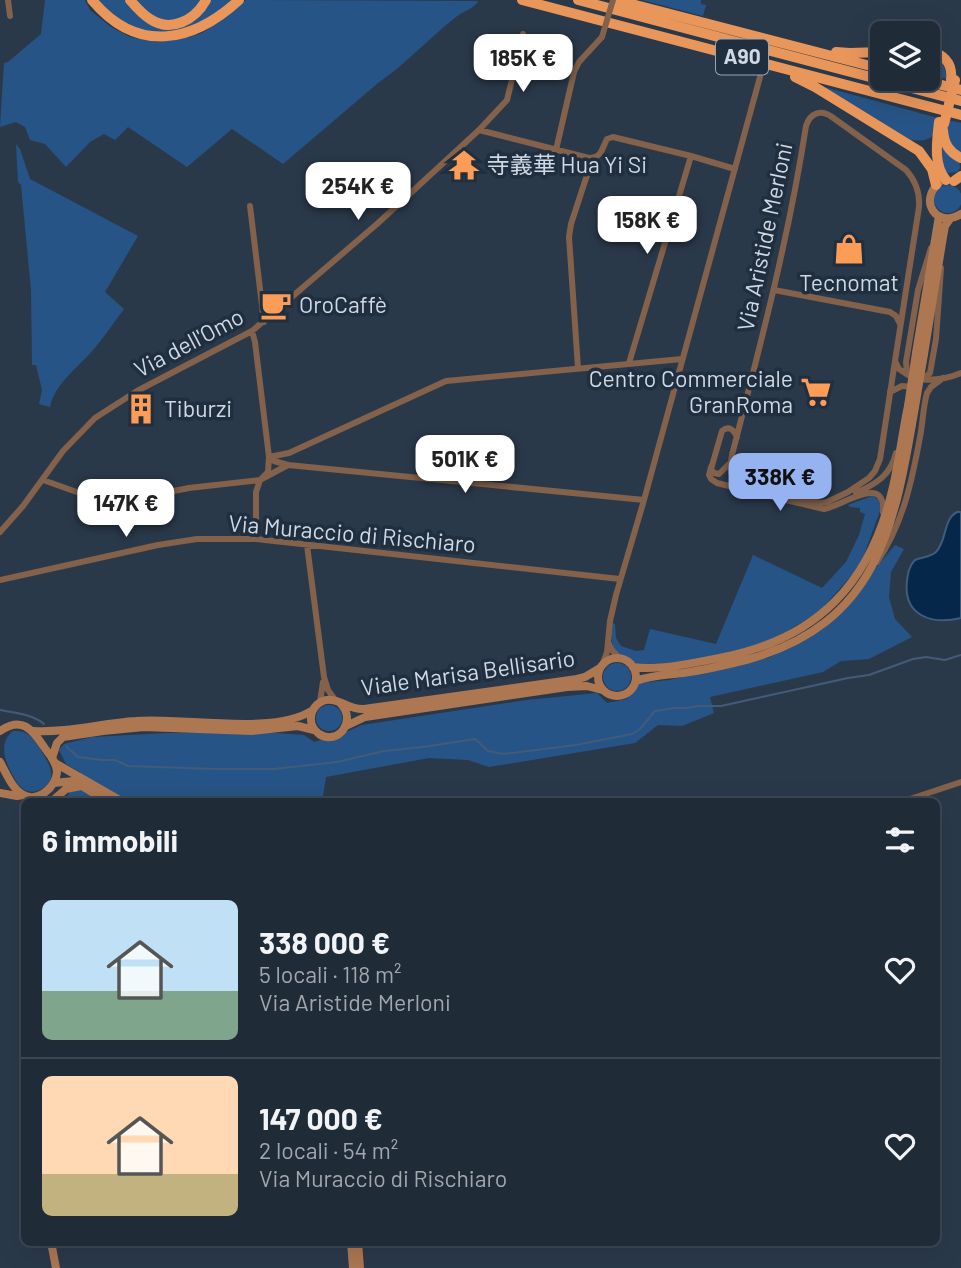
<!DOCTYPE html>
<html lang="it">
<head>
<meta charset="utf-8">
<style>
	:root { --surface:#202b38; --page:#283340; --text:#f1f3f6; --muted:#a2a7ae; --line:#3d4753; --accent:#95b2f1 }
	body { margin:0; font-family:Barlow,"Noto Sans SC",sans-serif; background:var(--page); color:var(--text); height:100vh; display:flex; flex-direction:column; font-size:26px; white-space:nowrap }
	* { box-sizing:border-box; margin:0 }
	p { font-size:23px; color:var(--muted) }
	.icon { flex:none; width:38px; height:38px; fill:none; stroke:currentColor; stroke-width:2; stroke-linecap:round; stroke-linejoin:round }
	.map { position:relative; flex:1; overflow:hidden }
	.panel { position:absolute; left:21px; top:798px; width:919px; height:448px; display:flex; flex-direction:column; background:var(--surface); border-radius:10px; box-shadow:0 7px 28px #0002,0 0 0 2px var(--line) }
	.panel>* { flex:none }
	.buttons { position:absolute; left:870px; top:21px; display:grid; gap:14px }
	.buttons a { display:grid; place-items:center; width:70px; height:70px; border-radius:10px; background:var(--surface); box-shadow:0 7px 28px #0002,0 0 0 2px var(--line); font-size:35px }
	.price { position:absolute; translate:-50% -60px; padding:0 16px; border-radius:14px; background:#fff; color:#222; font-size:23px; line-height:46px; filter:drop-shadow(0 2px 4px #0008) }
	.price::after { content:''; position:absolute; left:50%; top:42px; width:21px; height:16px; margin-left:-10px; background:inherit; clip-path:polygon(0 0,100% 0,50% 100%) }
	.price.on { background:var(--accent); color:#111 }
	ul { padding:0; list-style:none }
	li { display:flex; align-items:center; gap:21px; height:175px; padding:0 21px }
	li+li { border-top:2px solid var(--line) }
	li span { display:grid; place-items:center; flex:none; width:196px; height:140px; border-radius:10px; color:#555 }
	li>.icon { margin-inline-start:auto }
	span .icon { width:84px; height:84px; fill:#fffc; stroke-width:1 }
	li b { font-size:30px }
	h2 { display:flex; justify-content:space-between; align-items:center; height:84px; padding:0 21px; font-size:30px }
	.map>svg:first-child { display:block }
</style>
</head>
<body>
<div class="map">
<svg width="961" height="1268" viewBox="0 0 961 1268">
	<rect width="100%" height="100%" fill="#2a394a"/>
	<path fill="#275486" d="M45,0h40l5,10 21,17 19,10 28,5 32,-5 14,-5 42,-32 232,1c-4,8 -15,10 -22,16 -27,21 -50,47 -78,66l-95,81 -51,-35 -45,38 -59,-40 -13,13 -11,-6 -14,8 -24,25 -21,-23 -15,-4 -5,-13 -9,-5 -16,5 4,-64 4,-1 33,-28z
		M96,0h29l15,16 28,11 42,-27h25l-32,24 -32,9 -29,-2 -26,-13z
		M136,0h66c-8,12 -23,24 -39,21 -11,-3 -20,-13 -27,-21z
		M642,0h59v4l5,1 -3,11z
		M928,56c15,4 16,8 19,23l-19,-5z
		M824,87l114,31 -4,17c-7,6 -14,6 -23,5z
		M947,120l14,3v32l-15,-16z
		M941,141l18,20 1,7 -3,4 -10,1 -4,-4z
		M16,144l4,5 10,30 108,57 -33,56 19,17c-10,13 -19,27 -30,40 -15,18 -39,34 -44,58l-11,-3 3,-14 -6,-25h-4l-1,-75 -10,-105 -3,-3z
		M934 199a14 14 0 1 1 28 0a14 14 0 1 1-28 0Z
		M872,496l6,3 3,9 -21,58 -41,46 -37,22 -27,12 -55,13 -59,7 -23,-12 -5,-8 -2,-9 1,-14 3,1 1,14 5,8 15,5 8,-1 6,-21 66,15 37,-89 69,33 24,-26 13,-27 6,-21 -5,-2v-4l-10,-1 -2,-2z
		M895,545l9,4 -13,23 -2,25 6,22 17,18 -43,22 -28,2 -18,11 -113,25 4,16 -32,13 -24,-1 -23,18 -146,24 -21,-7 -39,-2 -103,19 -4,25 -262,-1 8,-6 12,-23 -14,-8 -7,-14 5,-6 28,-7 75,-4h109l28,2 10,7 30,-9 18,-8 165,-25 70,-7 10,10 20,-4 12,-16 30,-3 99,-22 58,-32z
		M603 677a14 14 0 1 1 28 0a14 14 0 1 1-28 0Z
		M316 718a13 13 0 1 1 26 0a13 13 0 1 1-26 0Z
		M13,731c6,0 11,0 16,4 8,8 25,32 22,43 -3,10 -16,17 -26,12 -7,-4 -10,-11 -14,-18 -8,-15 -11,-31 2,-41z"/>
	<path fill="#05274a" stroke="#425c78" stroke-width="2" d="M957,512h4v106c-29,7 -58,-2 -54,-37 1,-8 2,-15 8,-21 7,-3 16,-3 21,-8 11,-11 7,-33 21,-40z"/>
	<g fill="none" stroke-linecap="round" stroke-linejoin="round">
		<path stroke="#425c78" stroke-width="2" d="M0,710c14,3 33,4 44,14
			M66,746l12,11 23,3h14l13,6 88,3h58l63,-7 47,-11 39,-4 52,-8 13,12 15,3 73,-9 56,-11 8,-5 15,-18 20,-3h12l11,-2h23l127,-28 21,-3 44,-16 13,-2 19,3 16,-5"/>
		<path stroke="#83614a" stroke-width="6" d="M8,0l2,16
			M479,130l110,28c13,0 13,-10 18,-19l6,-2 78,19 44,13
			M556,150l18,-78 5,-10 23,-25
			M250,206l14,116
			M774,290l116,22 6,4 4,8
			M252,331l3,11 14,115 -1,15 -8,8 -4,12v47
			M895,361l-15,98 -5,12 -6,7 -21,14 -21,10 -6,1 -71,-15c-19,-6 -22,-14 -18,-33 28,-109 57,-218 74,-329 4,-13 15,-17 26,-9l74,53c10,11 14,22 13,37l-24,154 4,8 9,6
			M629,363l62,-207
			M578,368l-9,-131 2,-13 18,-55 1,-8 -1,-3
			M907,374l-1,-12 12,-72 13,-42
			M916,379c16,2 31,0 45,-6
			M923,379l7,-6 6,-34 5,-71
			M890,392l12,-6 13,1
			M269,457l20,-4 157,-72 236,-22
			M269,457l5,4 14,4 356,35
			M729,464l-10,10 -5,-1 -3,-4 11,-38c7,-6 12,-1 15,6
			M711,467l-2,8 2,4 6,4 32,8
			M43,480l45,16 12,3 22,2 67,-13 71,-8 28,-15
			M856,493c20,-9 35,-18 40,-40
			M760,494l64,15c18,-3 62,-36 59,3
			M0,532l23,-26 40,-55 32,-33 42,-27 115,-60 125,-107 102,-94 28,-30 16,-66
			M307,545l17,132 4,13 8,11
			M877,562c26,-38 35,-81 43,-125 3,-15 3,-30 7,-44l4,-6 12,-9
			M0,580l158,-35 39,-6h59l364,40
			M609,644l3,6 7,8
			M603,663l4,-11 3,-31 6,-26 28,-95 116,-423
			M320,702l3,-20
			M901,802l60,-20"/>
		<path stroke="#ad7752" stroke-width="8" d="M939,183c-21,18 -2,46 22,31
			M916,353l23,-137
			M924,354l19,-117 2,-11 5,-7
			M598 677a19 19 0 1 1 38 0a19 19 0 1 1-38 0Z
			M633,667c25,4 66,-5 91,-10 94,-19 146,-74 168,-166 7,-28 10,-57 16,-85
			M636,681c15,-6 31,-6 47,-8 21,-3 43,-8 63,-13 133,-36 149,-135 169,-253
			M341,704c16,17 -3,42 -22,30 -5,-4 -8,-8 -8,-14 -1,-12 10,-22 21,-20 13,2 18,10 32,9l213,-30 8,-2 15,-9
			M346,726l19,-9 202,-30 20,-1 15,4
			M0,731c22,-15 32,-2 44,16 5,7 12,14 13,24 0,16 -20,33 -35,23 -10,-6 -16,-21 -22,-32
			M33,731c35,2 69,-8 103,-10 48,-4 137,15 177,-11
			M52,758l5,-15 6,-6 40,-6 41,-4 108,4 46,-5 16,4
			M55,763l68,39
			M54,783l20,-2 34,21
			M0,793l17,3 6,-1
			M51,802l15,-13 15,-3
			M51,1242l5,26
			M351,1242l2,26
			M358,1242l2,26"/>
		<path stroke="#e9965b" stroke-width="10" d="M92,0c45,54 100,43 147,0
			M130,0c6,7 12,14 20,19 21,14 45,1 56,-19
			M522,0l439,115
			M578,0l383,101
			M616,0l266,69
			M928,50c15,4 25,12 23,30
			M836,52l14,1 32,-1
			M795,77l20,10 104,64 13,18 4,16
			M918,79l43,11
			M939,122c-2,19 -6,43 7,58
			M943,130c1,14 6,22 18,28
			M954,181l7,-5"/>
		<path stroke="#83614a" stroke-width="6" d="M602,37l11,-37"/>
		<path stroke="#ad7752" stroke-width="8" d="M908,406l8,-53
			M915,407l9,-53"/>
		<path stroke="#e9965b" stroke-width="10" d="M944,124l11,-44"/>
	</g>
	<defs>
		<g id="temple-bare" transform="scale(2.415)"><path d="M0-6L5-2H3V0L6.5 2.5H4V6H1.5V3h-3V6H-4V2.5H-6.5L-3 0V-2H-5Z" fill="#fd9c56" stroke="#202f3f" stroke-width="2.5" paint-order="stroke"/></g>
		<g id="shop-bare" transform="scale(2.415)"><path d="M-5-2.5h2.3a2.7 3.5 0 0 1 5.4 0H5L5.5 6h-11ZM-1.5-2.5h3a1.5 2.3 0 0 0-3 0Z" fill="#fd9c56" stroke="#202f3f" stroke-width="2.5" paint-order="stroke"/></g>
		<g id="cafe-bare" transform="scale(2.415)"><path d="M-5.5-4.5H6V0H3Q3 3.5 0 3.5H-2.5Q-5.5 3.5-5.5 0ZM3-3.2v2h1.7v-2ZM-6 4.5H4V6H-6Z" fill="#fd9c56" stroke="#202f3f" stroke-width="2.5" paint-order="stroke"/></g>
		<g id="supermarket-bare" transform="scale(2.415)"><path d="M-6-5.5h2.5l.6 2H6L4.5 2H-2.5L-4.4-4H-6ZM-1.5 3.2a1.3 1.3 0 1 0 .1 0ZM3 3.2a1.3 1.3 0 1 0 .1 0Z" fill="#fd9c56" stroke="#202f3f" stroke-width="2.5" paint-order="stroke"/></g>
		<g id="building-bare" transform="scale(2.415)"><path d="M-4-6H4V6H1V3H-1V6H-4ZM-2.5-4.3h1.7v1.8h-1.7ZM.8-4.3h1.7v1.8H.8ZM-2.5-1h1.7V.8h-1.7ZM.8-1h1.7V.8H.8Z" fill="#fd9c56" stroke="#202f3f" stroke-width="2.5" paint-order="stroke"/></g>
	</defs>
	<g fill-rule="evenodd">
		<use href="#temple-bare" x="464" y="165"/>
		<use href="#shop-bare" x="849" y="249"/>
		<use href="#cafe-bare" x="276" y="305"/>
		<use href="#supermarket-bare" x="816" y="392"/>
		<use href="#building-bare" x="141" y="409"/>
	</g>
	<g text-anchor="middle" stroke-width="7" stroke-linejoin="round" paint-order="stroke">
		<rect fill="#202f3f" stroke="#9aa5b2" stroke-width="2" x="716" y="39.5" width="52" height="35" rx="5"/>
		<g font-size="21" font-weight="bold" fill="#cfd8e3">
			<text x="742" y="64">A90</text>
		</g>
		<g font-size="23" fill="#cfd8e3" stroke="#202f3f" text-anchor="start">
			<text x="487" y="173">寺義華 Hua Yi Si</text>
			<text x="849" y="291" text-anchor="middle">Tecnomat</text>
			<text x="299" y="313">OroCaffè</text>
			<text x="793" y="387" text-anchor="end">Centro Commerciale<tspan x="793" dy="26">GranRoma</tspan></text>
			<text x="164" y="417">Tiburzi</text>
		</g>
		<g font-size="23" fill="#cfd8e3" stroke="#202f3f">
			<text transform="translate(765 237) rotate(-78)" y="8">Via Aristide Merloni</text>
			<text transform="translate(189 343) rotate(-28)" y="8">Via dell'Omo</text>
			<text transform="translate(352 534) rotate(5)" y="8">Via Muraccio di Rischiaro</text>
			<text transform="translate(468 673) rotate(-8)" y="8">Viale Marisa Bellisario</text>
		</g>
	</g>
</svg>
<div class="buttons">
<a><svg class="icon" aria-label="layers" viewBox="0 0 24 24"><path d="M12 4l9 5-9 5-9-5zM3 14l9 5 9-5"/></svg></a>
</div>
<b class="price" style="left:523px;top:94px">185K €</b>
<b class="price" style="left:358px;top:222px">254K €</b>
<b class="price" style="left:647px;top:256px">158K €</b>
<b class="price" style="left:465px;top:495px">501K €</b>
<b class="price on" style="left:780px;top:513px">338K €</b>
<b class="price" style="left:126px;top:539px">147K €</b>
<section class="panel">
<h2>6 immobili<svg class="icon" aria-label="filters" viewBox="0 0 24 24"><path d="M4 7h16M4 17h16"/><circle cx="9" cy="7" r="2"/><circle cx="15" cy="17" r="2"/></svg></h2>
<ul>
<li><span style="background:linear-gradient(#bfe0f5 65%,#7fa58c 0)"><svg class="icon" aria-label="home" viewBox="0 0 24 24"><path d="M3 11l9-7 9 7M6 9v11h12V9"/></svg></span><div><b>338 000 €</b><p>5 locali · 118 m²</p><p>Via Aristide Merloni</p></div><svg class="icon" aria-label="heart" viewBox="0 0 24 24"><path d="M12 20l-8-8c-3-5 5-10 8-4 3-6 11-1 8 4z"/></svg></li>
<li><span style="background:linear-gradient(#ffd9b3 70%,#c2b280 0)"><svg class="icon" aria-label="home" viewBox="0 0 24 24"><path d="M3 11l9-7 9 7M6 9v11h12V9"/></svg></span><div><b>147 000 €</b><p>2 locali · 54 m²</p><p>Via Muraccio di Rischiaro</p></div><svg class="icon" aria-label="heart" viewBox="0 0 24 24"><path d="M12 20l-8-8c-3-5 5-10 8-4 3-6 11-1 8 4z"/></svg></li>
</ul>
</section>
</div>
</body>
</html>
